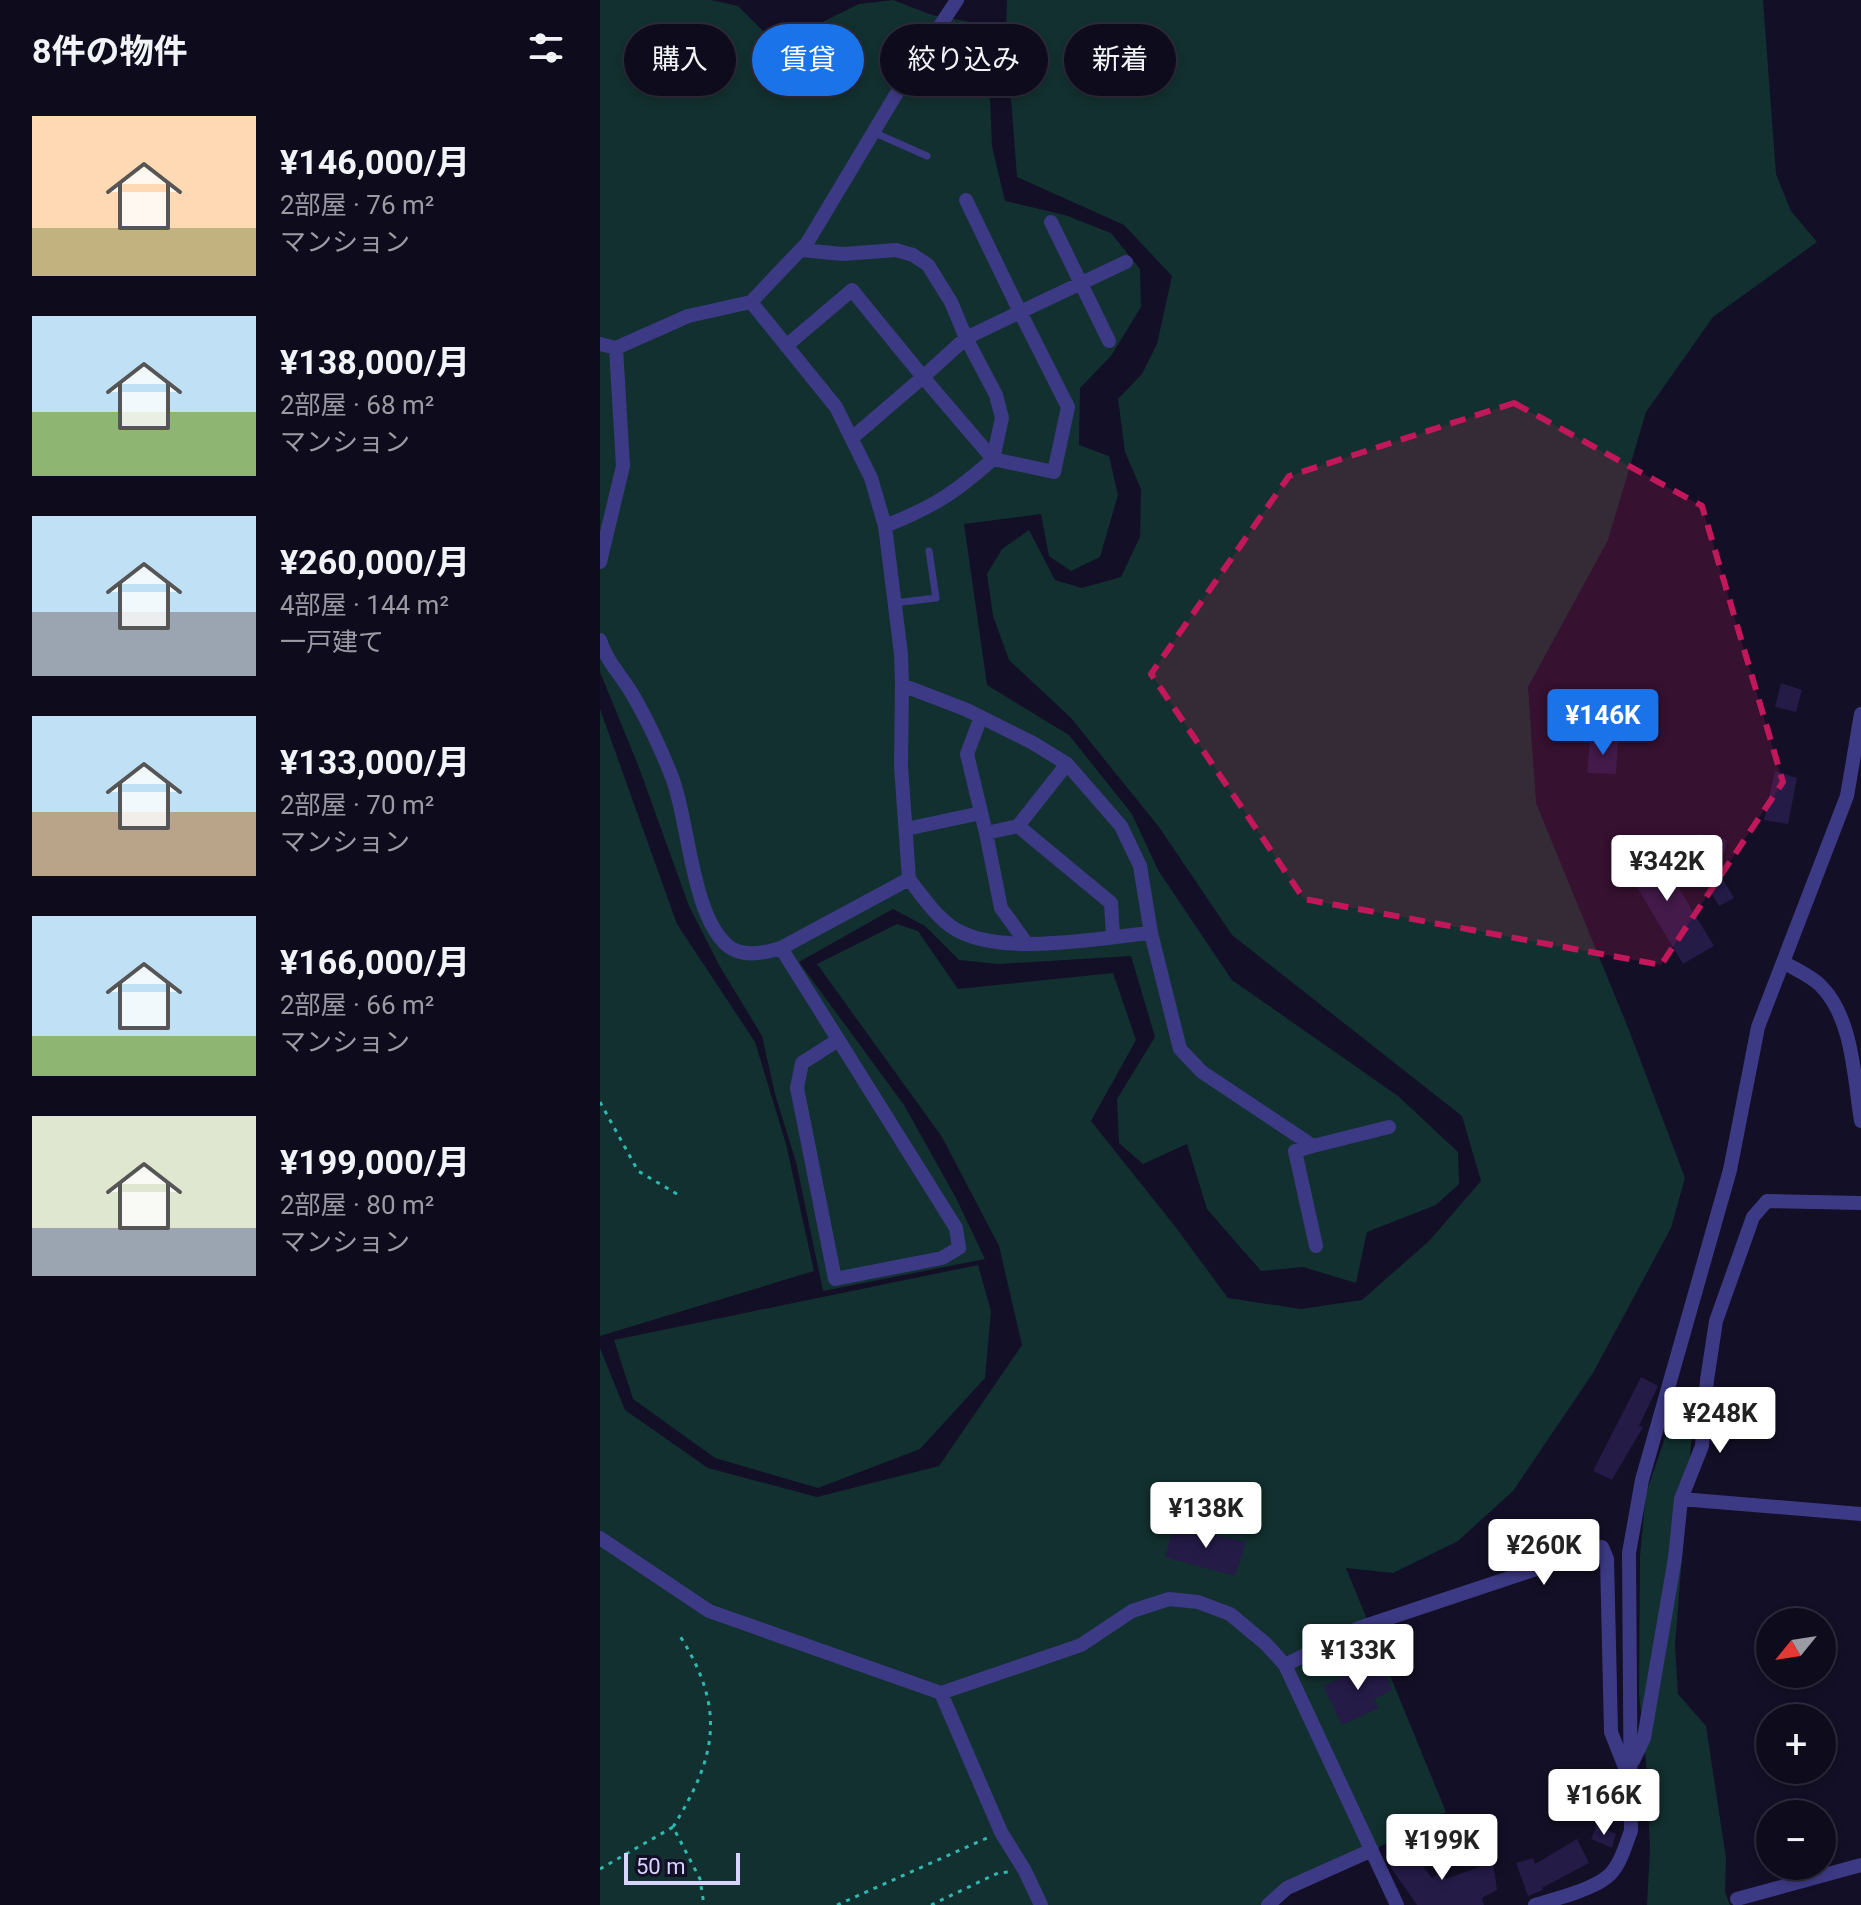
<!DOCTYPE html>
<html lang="ja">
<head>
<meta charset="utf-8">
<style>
	:root { --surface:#0e0b1c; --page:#1c1929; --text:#f1f3f6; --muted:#9b9ba3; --line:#2e2b3b; --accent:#1a73e8 }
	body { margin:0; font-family:Roboto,"Noto Sans JP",sans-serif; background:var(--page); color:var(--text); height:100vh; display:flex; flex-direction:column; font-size:30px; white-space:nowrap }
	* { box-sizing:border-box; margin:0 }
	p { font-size:26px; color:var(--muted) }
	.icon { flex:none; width:44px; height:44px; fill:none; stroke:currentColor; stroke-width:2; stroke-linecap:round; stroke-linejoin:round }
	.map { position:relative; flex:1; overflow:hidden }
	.panel { display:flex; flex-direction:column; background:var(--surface); width:600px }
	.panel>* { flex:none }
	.top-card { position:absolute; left:24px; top:24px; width:760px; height:72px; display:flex; gap:16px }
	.needle { width:52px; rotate:240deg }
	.fabs { position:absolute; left:1156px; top:1608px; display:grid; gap:16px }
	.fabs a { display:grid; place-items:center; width:80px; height:80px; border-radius:50%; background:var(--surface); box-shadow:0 4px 12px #0003,0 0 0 2px var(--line); font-size:40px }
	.scale { position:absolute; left:24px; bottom:20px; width:116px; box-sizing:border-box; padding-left:8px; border:4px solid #d9d4ff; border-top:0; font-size:22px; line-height:28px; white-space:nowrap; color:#d9d4ff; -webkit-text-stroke:6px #130f26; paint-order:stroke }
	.price { position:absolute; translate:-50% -68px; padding:0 18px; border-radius:8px; background:#fff; color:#222; font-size:26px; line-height:52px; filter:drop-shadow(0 2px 4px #0008) }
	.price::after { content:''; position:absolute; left:50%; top:48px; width:24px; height:18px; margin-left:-12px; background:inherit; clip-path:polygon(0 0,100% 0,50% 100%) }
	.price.active { background:var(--accent); color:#fff }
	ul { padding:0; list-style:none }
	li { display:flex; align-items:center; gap:24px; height:200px; padding:0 32px }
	li span { display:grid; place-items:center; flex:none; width:224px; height:160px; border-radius:0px; color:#555 }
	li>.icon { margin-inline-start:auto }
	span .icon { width:96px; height:96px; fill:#fffc; stroke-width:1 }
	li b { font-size:34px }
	h2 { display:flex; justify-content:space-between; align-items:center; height:96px; padding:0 32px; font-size:34px }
	.pill { padding:0 28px; border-radius:36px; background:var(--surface); box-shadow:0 4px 12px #0003,0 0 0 2px var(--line); font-size:28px; line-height:72px }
	.pill.active { background:var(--accent); color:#fff }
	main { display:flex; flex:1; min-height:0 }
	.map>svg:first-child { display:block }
</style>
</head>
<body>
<main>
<section class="panel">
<h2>8件の物件<svg class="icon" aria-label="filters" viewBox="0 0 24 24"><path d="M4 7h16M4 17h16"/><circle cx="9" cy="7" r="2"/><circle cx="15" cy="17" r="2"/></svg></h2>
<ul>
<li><span style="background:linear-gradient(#ffd9b3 70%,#c2b280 0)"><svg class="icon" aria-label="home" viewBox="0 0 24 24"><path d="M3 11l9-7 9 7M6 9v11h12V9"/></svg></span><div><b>¥146,000/月</b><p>2部屋 · 76 m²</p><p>マンション</p></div></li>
<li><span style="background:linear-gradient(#bfe0f5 60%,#8fb573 0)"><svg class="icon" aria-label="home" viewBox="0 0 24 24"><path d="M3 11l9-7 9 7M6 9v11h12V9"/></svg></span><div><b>¥138,000/月</b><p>2部屋 · 68 m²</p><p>マンション</p></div></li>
<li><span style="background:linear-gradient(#bfe0f5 60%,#9aa5b1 0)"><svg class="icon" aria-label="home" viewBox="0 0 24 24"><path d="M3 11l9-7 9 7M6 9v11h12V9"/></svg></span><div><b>¥260,000/月</b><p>4部屋 · 144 m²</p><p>一戸建て</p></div></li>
<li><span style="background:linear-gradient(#bfe0f5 60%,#b9a48a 0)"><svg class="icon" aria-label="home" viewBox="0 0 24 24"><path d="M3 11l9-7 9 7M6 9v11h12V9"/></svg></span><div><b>¥133,000/月</b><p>2部屋 · 70 m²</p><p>マンション</p></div></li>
<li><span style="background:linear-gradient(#bfe0f5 75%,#8fb573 0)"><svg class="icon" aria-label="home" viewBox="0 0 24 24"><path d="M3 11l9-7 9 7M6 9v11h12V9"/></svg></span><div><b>¥166,000/月</b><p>2部屋 · 66 m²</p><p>マンション</p></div></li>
<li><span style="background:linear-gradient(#dfe7d0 70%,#9aa5b1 0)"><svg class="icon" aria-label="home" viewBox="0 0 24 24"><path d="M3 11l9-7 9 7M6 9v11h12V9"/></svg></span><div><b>¥199,000/月</b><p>2部屋 · 80 m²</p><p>マンション</p></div></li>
</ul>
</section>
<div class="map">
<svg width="1261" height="1905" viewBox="0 0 1261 1905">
	<rect width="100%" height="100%" fill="#130f26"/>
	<path fill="#12302f" d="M0,0h111l27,6 35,35 37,-13 49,-24 34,-4 39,15 55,10 5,121 13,55 60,14 46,18 29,36 1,38 -30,49 -31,32 -1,57 30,11 9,39 -18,62 -29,14 -22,-15 -8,-42 -77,10 23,161 82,50 63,79 26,56 74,110 166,116 60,56 1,32 -23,21 -69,27 -11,51 -53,-16 -42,4 -54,-62 -20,-65 -44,20 -24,-21 -2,-44 38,-62 -24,-81 -133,8 -39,-4 -34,-34 -32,-17 -94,53 105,143 52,93 29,61 -162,32 -27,-129 -21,-68 -13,-58 -43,-71 -30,-59 -51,-141 -38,-93z
		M407,0h756l13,174 15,37 26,31 -104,75 -67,95 -38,128 -80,147 8,116 93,227 56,148 -14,50 -78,145 -80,118 -55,50 -65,32 -47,-5 100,244 -178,93h-668v-557l25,62 83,58 109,29 122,-31 83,-121 -23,-99 -57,-109 -125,-173 80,-40 21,7 40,58 155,-16 23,67 -45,81 83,104 54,73 73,11 61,-9 67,-59 52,-60 -19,-65 -230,-181 -73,-108 -88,-109 -62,-58 -16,-44 -6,-42 15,-25 27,-19 26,50 27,8 39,-11 19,-40 1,-48 -16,-37 -7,-53 24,-25 15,-30 15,-68 -48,-51 -107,-48 -11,-143z
		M0,709l77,215 78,118 31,102 28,127 -214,65z
		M378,1265l13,46 -6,67 -65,71 -102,39 -103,-30 -82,-59 -19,-59z
		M1095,1395l-20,250 3,49 28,32 20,132 -1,34 5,13h-83l3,-57 -4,-86 -7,-68 1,-138 6,-63 33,-96z"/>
	<path fill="#241b47" d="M1181,683l21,7 -6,22 -21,-5z
		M990,740h28l-2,34 -29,-1z
		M1175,771l22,7 -9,46 -24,-4z
		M1100,834l27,6 -3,14 -20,-7 30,51 -15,8 -36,-61z
		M1050,841l64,105 -31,18 -63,-105z
		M1041,1377l17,9 -19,40 4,1 -31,53 -19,-9z
		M574,1526l72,16 -11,34 -70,-19z
		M774,1652l18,38 -18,9 5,9 -37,17 -19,-39 33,-16 3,8z
		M997,1825l19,9 -4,14 -21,-9z
		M977,1839l12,24 -47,25 1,2 -15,6 -12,-33 17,-5 2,6z
		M801,1845l7,11 5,-3 19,25 9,-7 5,8 47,-17 4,28 -15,8 2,7h-67l-26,-37 4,-3 -8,-12z"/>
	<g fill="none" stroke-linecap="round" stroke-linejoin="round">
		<path stroke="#2fb8b0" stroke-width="3" stroke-dasharray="4 6" stroke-linecap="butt" d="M0,1102l38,69 39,23
			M73,1827c44,-71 53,-118 7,-191
			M0,1869l73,-42 27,52 4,26
			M237,1905l150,-67
			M331,1905l67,-32 10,-1"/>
		<path stroke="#3d3a85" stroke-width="7" d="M273,132l54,24
			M294,603l42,-5 -7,-47"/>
		<path stroke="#3d3a85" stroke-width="14" d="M366,200l54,112 106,-50
			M451,222l58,119
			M151,302l85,105 35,71 14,48 16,128 1,31 65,25 66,33 34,21 54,62 19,40 11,67 29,116 22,23 111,74 76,-19
			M0,344l16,4 72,-32 63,-14 56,-59 100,-167 50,-76
			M186,346l66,-56 71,87 43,-39 54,-26 48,95 -14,65 -61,-13 9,-41 -6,-23 -30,-57 -15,-36 -23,-37 -15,-10 -17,-5 -53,4 -42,-4
			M252,438l71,-61 70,82c-38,34 -60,48 -108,67
			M0,562l23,-96 -7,-118
			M0,640c6,20 20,34 31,52 15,25 32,61 42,88 16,44 19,136 55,166 15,12 37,7 53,2l128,-69 -8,-113 1,-81
			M381,717l-14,37 19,79 32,-7 93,77 2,33
			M418,826l49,-62
			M306,829l75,-16
			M386,833l15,75 26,36
			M309,879c14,18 27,38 46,50 46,28 143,9 196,4
			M181,948l175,280 3,20 -17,10 -107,21 -38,-191 5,-25 36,-23
			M1183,962c12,7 28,14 37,23 33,32 34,93 41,136
			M713,1146l-18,5 21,95
			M1081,1499l180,15
			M0,1538l109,73 232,82 140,-48 51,-34 37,-12 29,3 32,12 36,30 19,21 112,240
			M685,1665l74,-37 243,-81 5,12 4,173 17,43
			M341,1693l60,139 24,39 16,34
			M1033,1761l11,-23 31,-180 6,-59 21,-53 5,-66 9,-59 37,-104 14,-16 94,2
			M1137,1899l124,-34
			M668,1905l19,-17 85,-38
			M935,1905c20,-6 56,-15 72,-28 13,-10 18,-31 24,-46l-2,-278 13,-73 88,-310 28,-143 89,-231 14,-82"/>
	</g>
	<path fill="#c2185b" fill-opacity="0.2" stroke="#c2185b" stroke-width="6" stroke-dasharray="16 10" stroke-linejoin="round" d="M914,403l188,103 81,276 -122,183 -357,-66 -153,-225 138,-198z"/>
</svg>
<div class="fabs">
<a><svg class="needle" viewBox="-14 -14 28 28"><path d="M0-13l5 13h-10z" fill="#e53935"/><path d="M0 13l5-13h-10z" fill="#9b9ba3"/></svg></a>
<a>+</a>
<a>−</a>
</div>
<div class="scale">50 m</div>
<b class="price active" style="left:1003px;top:757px">¥146K</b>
<b class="price" style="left:1067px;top:903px">¥342K</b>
<b class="price" style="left:1120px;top:1455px">¥248K</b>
<b class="price" style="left:606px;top:1550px">¥138K</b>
<b class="price" style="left:944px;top:1587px">¥260K</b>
<b class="price" style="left:758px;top:1692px">¥133K</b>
<b class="price" style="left:1004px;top:1837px">¥166K</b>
<b class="price" style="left:842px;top:1882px">¥199K</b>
<div class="top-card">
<a class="pill">購入</a>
<a class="pill active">賃貸</a>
<a class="pill">絞り込み</a>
<a class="pill">新着</a>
</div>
</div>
</main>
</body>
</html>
